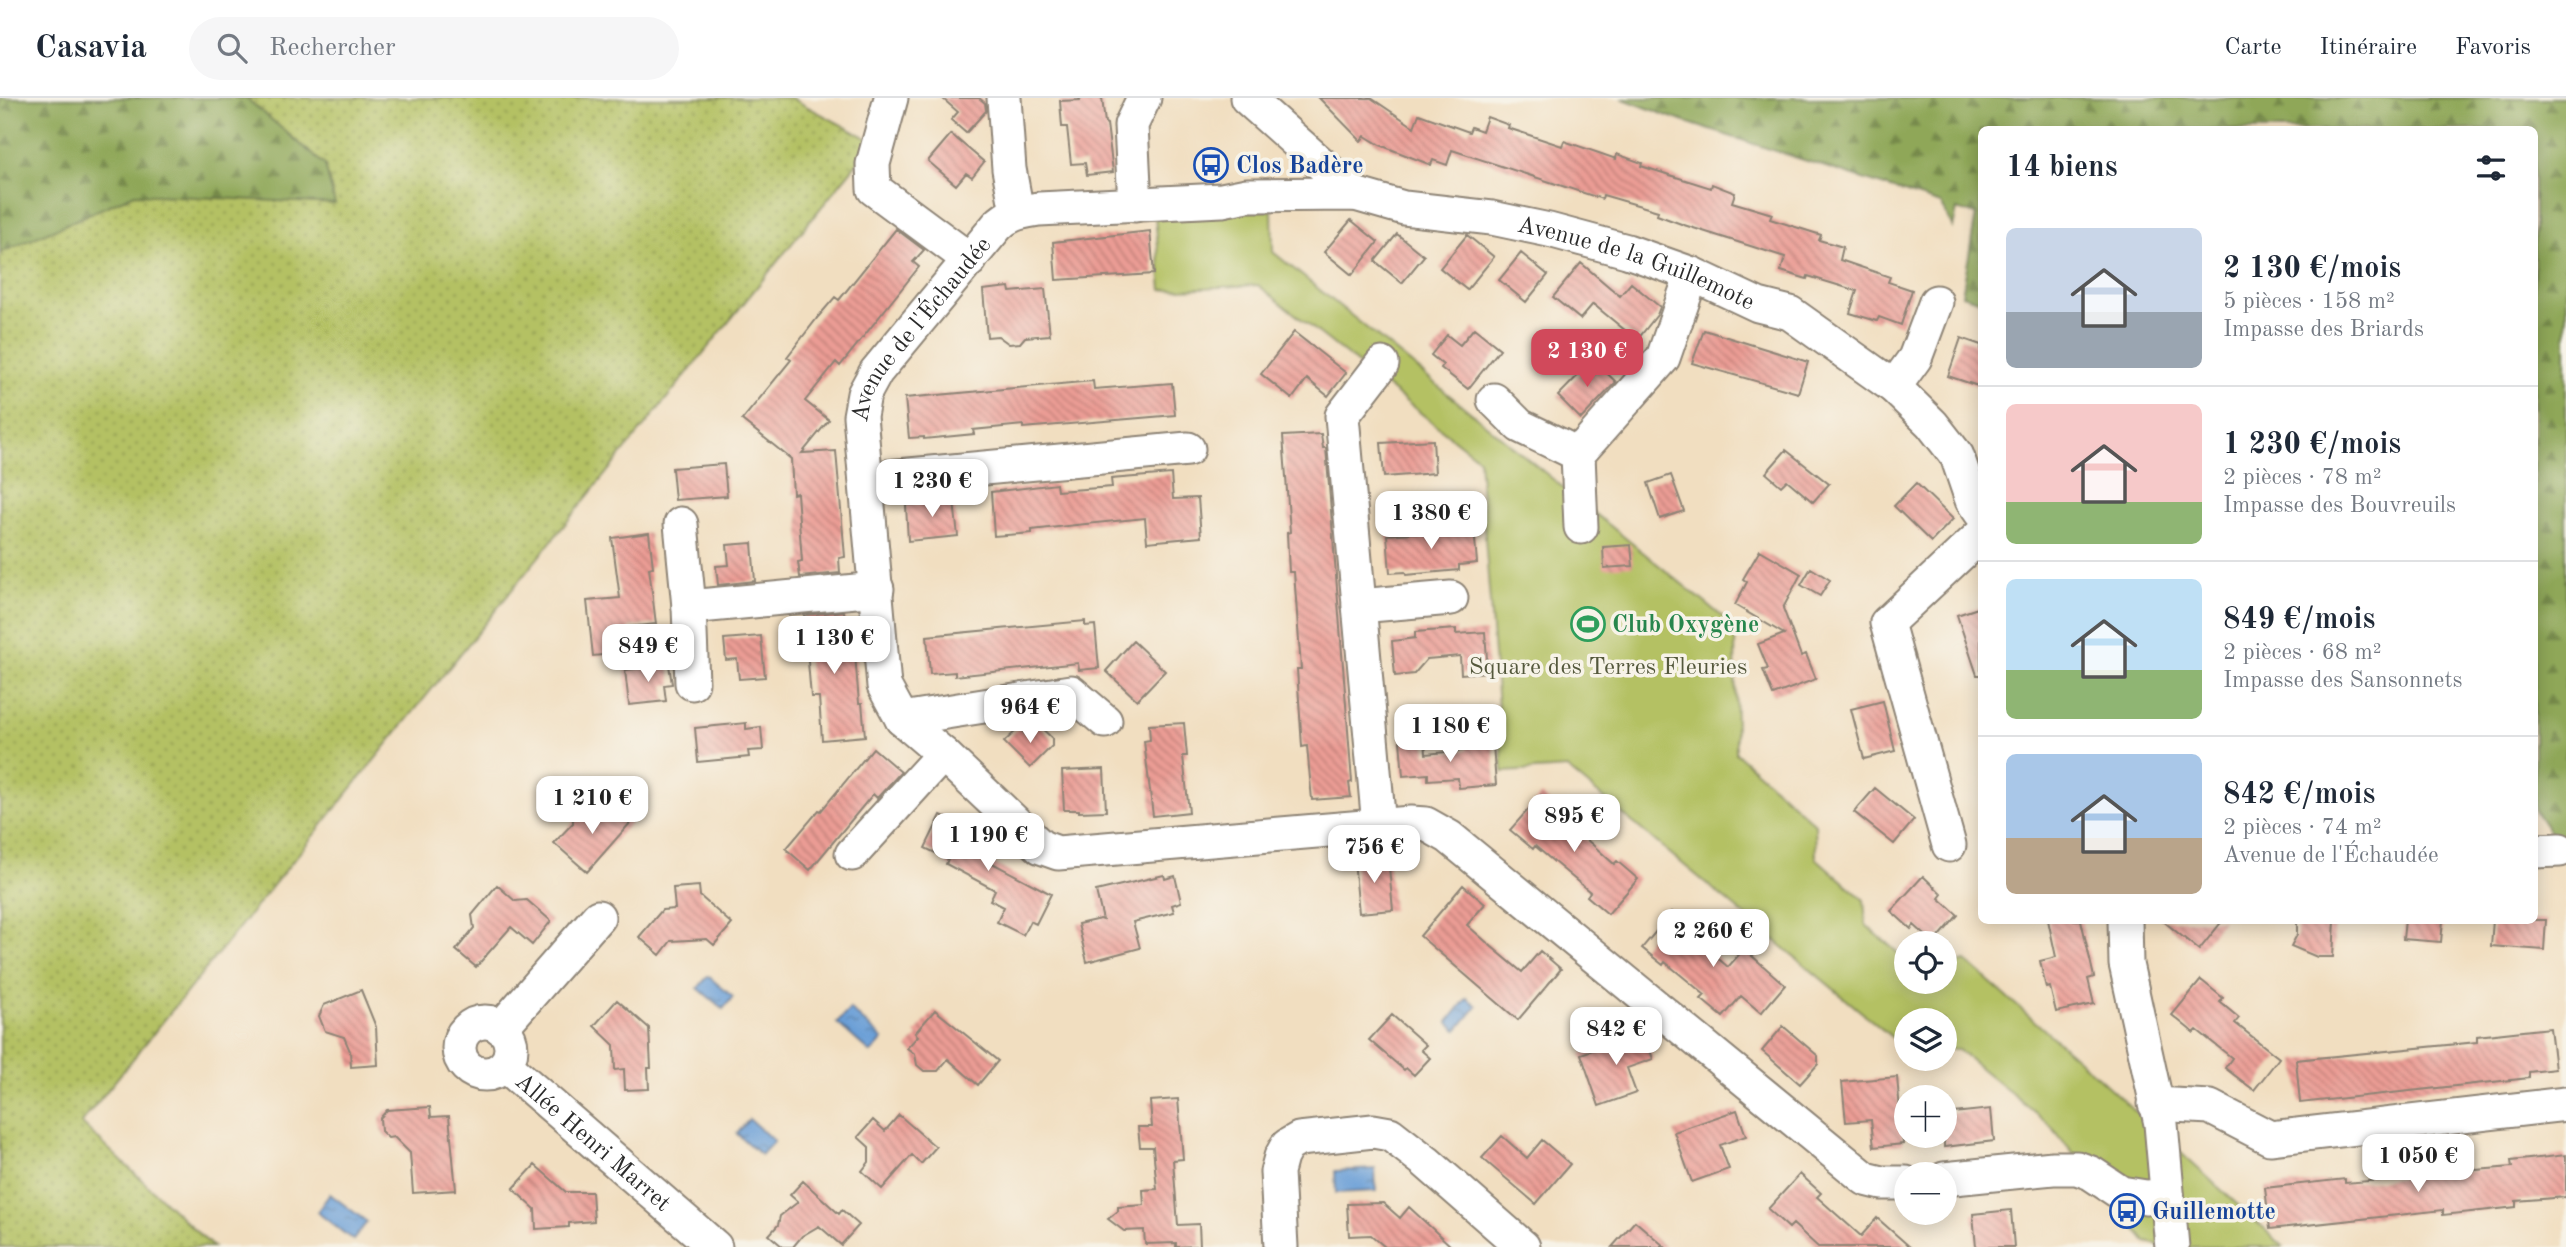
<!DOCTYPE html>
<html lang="fr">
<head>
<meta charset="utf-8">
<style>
	:root { --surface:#fff; --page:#f6f6f7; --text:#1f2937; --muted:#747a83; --line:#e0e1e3; --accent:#d1495b }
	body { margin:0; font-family:"Old Standard TT",serif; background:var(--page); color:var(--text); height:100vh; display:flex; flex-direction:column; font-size:26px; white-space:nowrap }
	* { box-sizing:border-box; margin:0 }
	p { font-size:23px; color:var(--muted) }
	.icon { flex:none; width:38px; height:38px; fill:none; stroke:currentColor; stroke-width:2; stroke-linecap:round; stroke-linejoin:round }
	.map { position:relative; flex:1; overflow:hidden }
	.side { position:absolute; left:1978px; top:28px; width:560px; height:798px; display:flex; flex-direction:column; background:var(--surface); border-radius:10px; box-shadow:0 4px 18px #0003 }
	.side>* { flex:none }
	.controls { position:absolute; left:1894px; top:833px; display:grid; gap:14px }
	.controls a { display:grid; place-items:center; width:63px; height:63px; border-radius:50%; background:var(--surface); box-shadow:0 4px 18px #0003; font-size:35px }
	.price { position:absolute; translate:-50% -60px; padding:0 16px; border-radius:14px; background:#fff; color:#222; font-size:23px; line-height:46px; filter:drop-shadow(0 2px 4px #0008) }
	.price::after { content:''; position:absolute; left:50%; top:42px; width:21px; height:16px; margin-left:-10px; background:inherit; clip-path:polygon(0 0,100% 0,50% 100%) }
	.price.active { background:var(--accent); color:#fff }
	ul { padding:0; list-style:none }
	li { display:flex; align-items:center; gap:21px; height:175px; padding:0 28px }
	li+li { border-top:2px solid var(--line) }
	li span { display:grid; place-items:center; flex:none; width:196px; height:140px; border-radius:10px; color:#555 }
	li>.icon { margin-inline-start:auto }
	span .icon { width:84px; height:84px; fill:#fffc; stroke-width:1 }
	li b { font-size:30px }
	h2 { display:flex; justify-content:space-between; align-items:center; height:84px; padding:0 28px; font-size:30px }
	header { display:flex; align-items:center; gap:42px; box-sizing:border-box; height:98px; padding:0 35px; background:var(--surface); border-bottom:2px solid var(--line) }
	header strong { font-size:33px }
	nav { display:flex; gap:38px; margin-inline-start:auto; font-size:24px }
	.search { width:490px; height:63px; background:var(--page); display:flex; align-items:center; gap:18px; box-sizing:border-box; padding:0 24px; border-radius:38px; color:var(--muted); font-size:26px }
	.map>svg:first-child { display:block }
</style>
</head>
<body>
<header>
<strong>Casavia</strong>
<div class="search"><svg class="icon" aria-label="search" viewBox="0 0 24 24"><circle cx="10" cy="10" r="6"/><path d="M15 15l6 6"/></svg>Rechercher</div>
<nav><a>Carte</a><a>Itinéraire</a><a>Favoris</a></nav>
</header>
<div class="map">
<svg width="2566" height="1149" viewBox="0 0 2566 1149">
	<defs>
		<pattern id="grass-dots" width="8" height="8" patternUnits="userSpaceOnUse" patternTransform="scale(1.75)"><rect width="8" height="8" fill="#b4c163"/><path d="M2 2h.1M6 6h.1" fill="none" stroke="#939d52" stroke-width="1.8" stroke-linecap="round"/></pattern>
		<pattern id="forest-firs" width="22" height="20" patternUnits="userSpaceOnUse" patternTransform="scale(1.75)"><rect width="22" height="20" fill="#8fa759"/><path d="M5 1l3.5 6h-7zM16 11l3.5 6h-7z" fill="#75884a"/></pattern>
		<pattern id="water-ripples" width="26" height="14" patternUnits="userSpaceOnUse" patternTransform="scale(1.75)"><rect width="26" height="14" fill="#6b9fd7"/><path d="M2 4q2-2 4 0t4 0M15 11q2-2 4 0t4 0" fill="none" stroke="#5882af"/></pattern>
		<pattern id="building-back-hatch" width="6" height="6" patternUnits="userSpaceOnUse" patternTransform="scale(1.75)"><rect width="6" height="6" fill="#eb9c94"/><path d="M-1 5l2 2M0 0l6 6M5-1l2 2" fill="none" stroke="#bf7f79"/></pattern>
	</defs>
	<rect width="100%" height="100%" fill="#f7f3e8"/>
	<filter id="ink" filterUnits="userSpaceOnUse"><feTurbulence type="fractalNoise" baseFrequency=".0143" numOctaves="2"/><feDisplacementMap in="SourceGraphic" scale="14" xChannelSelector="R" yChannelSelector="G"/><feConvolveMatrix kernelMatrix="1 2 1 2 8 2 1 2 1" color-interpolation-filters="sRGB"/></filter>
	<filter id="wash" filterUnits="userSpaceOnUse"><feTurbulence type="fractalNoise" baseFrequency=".00686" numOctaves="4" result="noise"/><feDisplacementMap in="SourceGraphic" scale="28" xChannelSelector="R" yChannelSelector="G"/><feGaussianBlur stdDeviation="1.57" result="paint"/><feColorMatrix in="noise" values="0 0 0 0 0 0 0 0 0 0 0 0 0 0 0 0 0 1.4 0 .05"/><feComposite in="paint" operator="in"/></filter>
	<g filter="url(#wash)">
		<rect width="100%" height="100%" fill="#f1dec0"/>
		<path fill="url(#grass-dots)" stroke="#707647" stroke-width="2" d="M0,0h791l83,44 -793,981 132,124h-213z"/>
		<path fill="url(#forest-firs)" stroke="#5d6942" stroke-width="2" d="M0,0h246l79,67 10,39 -200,-10 -135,59z
			M1621,0h945v759l-32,-48v-679h-553v171l-19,-6 14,-80 -19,-6 -4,19 -12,-24 -265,-85z"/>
		<path fill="#b4c163" stroke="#707647" stroke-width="2" d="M1272,112l1,42 462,375 1,126 79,71 1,34 48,42 2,25 40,35v22h38v-16l22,-5 114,100 204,186h-115l-23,-5 -97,-118 -92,-75 -13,1v-30h-38v29l-339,-281 -64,4 -24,-313 -221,-174 -96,5 -7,-74z"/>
		<path fill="url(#water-ripples)" stroke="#4b6581" stroke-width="2" d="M708,878l25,21 -10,12 -25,-21z
			M1467,900l10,8 -20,24 -9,-8z
			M850,911l33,30 -12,14 -34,-30z
			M749,1021l25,22 -13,14 -24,-21z
			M1375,1071l1,22 -40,2 -1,-22z
			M330,1096l37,28 -14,18 -36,-28z"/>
		<g id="blocks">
			<path fill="url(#building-back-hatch)" d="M942,0h37l6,5 1,8 -20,22 -15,-13 7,-8z
				M1079,0h23l3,25 2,1 6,48 -26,3 -2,-12 -14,1 -4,-37h-5l-2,-26 20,-1z
				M1319,0h52l43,29 5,-13 50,18 2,-5 11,4 5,-14 22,8 -1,3 54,18 2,-5 52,18 1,-5 25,9 -1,3 70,22 1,-4 23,9 -3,9 40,12 -2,5 51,16 -2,5 24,7 -3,13 50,17 -2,5 24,8 -11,35 -22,-8 -2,4 -27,-8 7,-22 -49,-15 -1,3 -26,-8 4,-14 -101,-32 -27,-10 1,-4 -55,-16 -1,4 -150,-49 -5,15 -14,-5 -2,5 -51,-20 -15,-9 -4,5z
				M951,36l33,28 -12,15 -6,-4 -10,12 -28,-24z
				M1351,122l27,22 -26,33 -28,-23z
				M896,131l28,21 -11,12 6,5 -79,99 -4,-4 -31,39 24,19 -27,33 34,-2 9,106 -6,1 1,15 -40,4 -2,-15 4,-1 -5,-68 -4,1 -2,-35 -49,-39 49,-60 -4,-3 31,-40 17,-20 4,3z
				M1150,133l4,43 -98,6 -3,-38z
				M1397,136l27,22 -22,27 -27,-22z
				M1467,137l27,22 -27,33 -27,-22z
				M1521,155l27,22 -22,27 -27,-22z
				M1581,165l39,33 11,-13 29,24 -3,8 -20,25 -44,-36 -13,15 -27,-22z
				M1009,189l1,5 35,-3 5,46 -25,2 -5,6 -11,1 -11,-8 -11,1 -4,-47z
				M1474,230l26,21 -32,40 -27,-21 2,-3 -12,-10 16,-20 13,10z
				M1704,232l104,32 -10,31 -106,-30z
				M1294,234l52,41 -18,23 -21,-17 -15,20 -31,-25z
				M1961,240l20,7v42l-33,-11z
				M1593,262l23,22 -35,37 -23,-23z
				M1093,283l1,8 78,-6 3,32 -152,13v-3l-50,5 1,4 -50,5v-2l-15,1 -4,-40z
				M1321,336l2,14h3l6,76 20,258 -3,1 2,14 -39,3 -5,-54 -5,1 -5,-78h4l-7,-97h-5l-2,-39 3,-1 -7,-96z
				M1433,342l2,33 -51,4 -3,-34z
				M1786,352l43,34 -16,18 -26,-22 -6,6 -15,-13z
				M724,366l3,32 -52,4 -3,-32z
				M1171,376l2,25 25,-1 3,39 -54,5 -2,-24 -69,7 -44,5v3l-38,3 -3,-44 65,-8 1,7 55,-4 -1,-8z
				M1671,377l13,36 -24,8 -12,-36z
				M1916,385l37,36 -22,23 -37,-36z
				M953,396l5,42 -50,5 -2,-36 24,-2 -1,-7z
				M1474,430l3,35 -18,2v5l-53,5 -1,-3 -15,1 -3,-38z
				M649,435l4,34 -4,1 7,56 -27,3 3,25 -39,4 -6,-55 33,-3 -8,-60z
				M752,445l3,38 -37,4 -2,-19 13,-1 -2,-20z
				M1631,447l2,21 -29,2 -1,-21z
				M1760,452l41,24 -18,34 18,48 5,-2 10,25 -43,16 -10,-25 5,-1 -10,-25 26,-10 -49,-29 12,-23 -4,-3z
				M1811,470l19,12 -10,16 -19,-11z
				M1981,509v68h-4l-20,-60z
				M844,513l4,32h6l5,60h3l3,33 -43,4 -3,-43h-8l-7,-82z
				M1085,523v5l10,-1 4,43 -20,2 -1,-7 -123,13v-4l-25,2 -3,-38z
				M1456,531v5l29,-2 3,40 -27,2 -1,-18 -33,3 -13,15 -19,2 -3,-35 23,-3v-6z
				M761,538l4,41 -26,2 -2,-20 -11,1 -2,-21z
				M1133,543l32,30 -28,29 -31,-29z
				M669,567l3,19 -8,1 2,16 -37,4 -4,-35z
				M1883,603l12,50 -31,8 -13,-50z
				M746,625v6l15,-2 2,23 -15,1 1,6 -51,5 -3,-34z
				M1184,625l3,33h-4l6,56 -36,4 -9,-75 6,-1 -1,-15z
				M1038,627l14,13v8l-22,22 -26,-26 15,-14 9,8z
				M1425,641l1,15 41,-4v-4l26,-2 3,41 -37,3 -1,-10 -30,2v-6l-25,2 -3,-35z
				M873,650l28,24 -24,26 -4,-4 -63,76 -24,-21 33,-39 2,1z
				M1104,671l2,42 -27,1v-2h-15l-2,-39z
				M1875,690l39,32 -20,24 -40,-32z
				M1541,697l22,19 -3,3 34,29 20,18 3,-3 21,18 -30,35 -21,-18 3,-4 -55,-46 -2,3 -23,-19z
				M612,707l19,17 -44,50 -33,-29 19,-20v-6l6,-7 10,-1 11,10z
				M941,717l23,11 1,-3 25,12 -11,21 72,38 -15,30 -6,-3 -7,14 -26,-13 7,-15 -14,-7 5,-10 -49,-26 2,-5 -23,-11z
				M1388,759l5,53 -34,3 -5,-53z
				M1164,777l1,4 10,-3 6,26 -9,3 2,7 -41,10 7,26 -53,14 -9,-38 22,-5 3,1 -7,-29z
				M1923,778l19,18 -3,4 19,17 -24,28 -20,-18 -3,4 -20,-18z
				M497,787l18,16 12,-1 24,21 -19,24 -21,-18 -35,40 -20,-17 18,-22 -2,-13z
				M1463,787l22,19 -18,21 25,22 30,25 18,-21 21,18 -43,51 -98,-84z
				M699,788l1,10 32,28 -18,21 -7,-6 -36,2 -11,14 -21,-18 23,-27 13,-1 -2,-21z
				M1672,814l21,18 -3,4 38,33 16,-18 41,36 -24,28 -20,-17 -18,21 -22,-18 4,-4 -40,-33 -2,3 -21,-17z
				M2048,822h33l13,57 -6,2 6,25 -38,8 -6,-25 -4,1 -6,-27 16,-4z
				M2162,822h61l-24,30z
				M2297,822h38l-2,37h-16l-26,-11 6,-11z
				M2405,822h38l-2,22 -38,-3z
				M2493,822h53l-2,30 -53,-4z
				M2201,882l22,18 -3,4 19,16 -4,5 44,35 -25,32 -29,-22 7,-10 -35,-28 -3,3 -22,-18z
				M361,892l15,37 2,38 -27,2 -1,-16 -6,-14 -19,-6 -6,-15 5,-11z
				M617,902l32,28 2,40h-3l1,21 -24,1 -1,-21 -9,1 -1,-25 -20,-19z
				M935,912l63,51 -20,24 -30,-26 -10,12h-14l-7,-6 -2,-11 -8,-6 11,-12 -3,-3z
				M1392,917l34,30 -5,5 9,8 -16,17 -8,-7 -2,2 -35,-30z
				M1783,928l35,30v8l-18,20 -38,-33z
				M2550,930l5,41 -26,3v6l-229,25 -4,-43 181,-18v-6z
				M1643,934l10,27 -26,9 9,25 -37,13 -18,-52z
				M1897,979l6,67 -29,3 -3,-27 -25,2 -4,-40z
				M1178,1001l5,60 -10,1 5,65 21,-1 1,22 -24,1v-4l-31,1 -1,-14 -20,1 -16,-12 10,-8v-4l26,-2 -1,-15 14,-1 -4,-42h-13l-2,-20h14l-2,-26z
				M430,1009l1,10 18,-1 7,74 -43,3 -3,-40 -16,-16 -6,1 -7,-7 -1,-13 7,-8z
				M1991,1011l3,32 -50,6v-33z
				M1737,1012l9,26 -26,9 9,24 -37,13 -18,-50z
				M899,1017l37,32 -15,17 -9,-9 -30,34 -20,-18 7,-9v-15l-11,-10 15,-17 12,11z
				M1502,1038l25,22 15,-18 28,24 -34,40 -54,-46z
				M2566,1057v42l-50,4v6l-45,5 -28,3v-5l-173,19 -5,-41 80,-9v4l61,-5 -1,-6 34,-3 1,4 72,-6 -1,-6z
				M535,1067l31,27h26l2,29 -25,2v4l-33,2 -1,-20 -22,-20z
				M1800,1076l21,19 -4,4 44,39 16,-18 33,29h-92l-25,-23 -4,4 -21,-19z
				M803,1083l36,33 3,-4 17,15 -18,20 -22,-19 -17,10 -9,11h-10l-14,-12 9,-10 2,-9 18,-14 -8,-7z
				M1383,1105l17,15 9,-11 43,40h-67l-14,-12 -22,1 -2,-32z
				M2011,1112l3,37h-38l-3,-33z
				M1635,1123l30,26h-53z"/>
		</g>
	</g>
	<g filter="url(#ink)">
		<use href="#blocks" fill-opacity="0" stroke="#8e8476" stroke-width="2"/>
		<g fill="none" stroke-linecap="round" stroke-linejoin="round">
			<g stroke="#8e8476" stroke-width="37">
				<g id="minor">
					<path d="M891,0l-18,66 1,25 96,71"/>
					<path d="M1004,0l5,71 8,43"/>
					<path d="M1247,0l108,96"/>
					<path d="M1135,107l-4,-80 13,-27"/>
					<path d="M1894,289l21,-29 21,-56"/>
					<path d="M1494,302l26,26 58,28"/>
					<path d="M866,381l322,-30"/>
					<path d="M681,426l8,83 3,76"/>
					<path d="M1581,429l-3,-73 85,-96 29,-84"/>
					<path d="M1359,508l92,-8"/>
					<path d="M689,509l188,-18"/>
					<path d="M902,621l169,-27 34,29"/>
					<path d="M1379,728l-37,-410 40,-52"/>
					<path d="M1949,747l-62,-222 94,-88"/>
					<path d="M2534,753l26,-1"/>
					<path d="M852,756l91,-100"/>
					<path d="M2125,822l1,44 35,160 11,123"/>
					<circle cx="485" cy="950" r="26"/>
					<path d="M501,930l97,-111"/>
					<path id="s1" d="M505,967l210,182"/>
					<path d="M2155,1006l55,3 60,31 296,-34"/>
					<path d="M1944,1081l109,-11h24l14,5 30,20 25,4 21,-1"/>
					<path id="s2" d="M1906,1085h-24l-16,-4 -417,-342 -23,-13 -15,-1 -353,30 -17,-6 -98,-93 -41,-35 -18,-33 -24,-270 4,-22 12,-22 121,-146c12,-13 25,-14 42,-17l183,-9 25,-5 108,-1 49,14 88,10 57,12 78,21 65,23 66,31 32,8 104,74 38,37 25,32 15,44 9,13"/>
					<path d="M1281,1149l-4,-75 4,-15 6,-11 12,-7 74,-8 17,3 36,28 97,85"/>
				</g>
			</g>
			<use href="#minor" stroke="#fff" stroke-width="33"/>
		</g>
	</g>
	<defs>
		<g id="bus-ring" transform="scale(1.75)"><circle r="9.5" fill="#f7f3e8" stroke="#1a4fb4" stroke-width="1.5"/><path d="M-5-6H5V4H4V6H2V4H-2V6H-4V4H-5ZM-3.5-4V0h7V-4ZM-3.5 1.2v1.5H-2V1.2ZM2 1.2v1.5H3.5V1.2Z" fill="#1a4fb4"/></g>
		<g id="stadium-ring" transform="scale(1.75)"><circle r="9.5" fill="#f7f3e8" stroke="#2e9e5b" stroke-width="1.5"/><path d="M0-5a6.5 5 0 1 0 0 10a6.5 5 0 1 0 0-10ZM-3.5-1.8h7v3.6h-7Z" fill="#2e9e5b"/></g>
	</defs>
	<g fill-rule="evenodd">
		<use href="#bus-ring" x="1211" y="67"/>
		<use href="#stadium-ring" x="1588" y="526"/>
		<use href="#bus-ring" x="2127" y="1113"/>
	</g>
	<g text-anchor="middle" stroke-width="7" stroke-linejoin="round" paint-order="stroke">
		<g font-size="24" font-weight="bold" fill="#164399" stroke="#f7f3e8" text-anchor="start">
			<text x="1236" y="75">Clos Badère</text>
			<text x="2152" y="1121">Guillemotte</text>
		</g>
		<g font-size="24" fill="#2b2b2b" stroke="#f7f3e8">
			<text dy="8" stroke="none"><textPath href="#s2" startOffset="2382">Avenue de la Guillemote</textPath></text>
			<text dy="8" stroke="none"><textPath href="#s2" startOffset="1598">Avenue de l'Échaudée</textPath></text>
			<text dy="8" stroke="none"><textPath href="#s1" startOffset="117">Allée Henri Marret</textPath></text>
		</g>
		<g font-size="24" font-weight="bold" fill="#27864d" stroke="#f7f3e8" text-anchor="start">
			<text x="1612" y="534">Club Oxygène</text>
		</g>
		<g font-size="24" fill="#54583c" stroke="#f7f3e8">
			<text x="1608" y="576">Square des Terres Fleuries</text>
		</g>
	</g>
</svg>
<div class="controls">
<a><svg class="icon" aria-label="locate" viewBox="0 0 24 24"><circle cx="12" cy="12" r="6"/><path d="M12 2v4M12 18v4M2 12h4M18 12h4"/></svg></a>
<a><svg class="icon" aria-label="layers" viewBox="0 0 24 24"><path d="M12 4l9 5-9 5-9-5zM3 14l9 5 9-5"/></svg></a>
<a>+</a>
<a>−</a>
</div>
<b class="price active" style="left:1587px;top:291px">2 130 €</b>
<b class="price" style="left:932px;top:421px">1 230 €</b>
<b class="price" style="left:1431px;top:453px">1 380 €</b>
<b class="price" style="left:834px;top:578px">1 130 €</b>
<b class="price" style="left:648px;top:586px">849 €</b>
<b class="price" style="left:1030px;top:647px">964 €</b>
<b class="price" style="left:1450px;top:666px">1 180 €</b>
<b class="price" style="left:592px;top:738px">1 210 €</b>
<b class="price" style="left:1574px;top:756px">895 €</b>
<b class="price" style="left:988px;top:775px">1 190 €</b>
<b class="price" style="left:1374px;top:787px">756 €</b>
<b class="price" style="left:1713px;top:871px">2 260 €</b>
<b class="price" style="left:1616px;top:969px">842 €</b>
<b class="price" style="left:2418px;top:1096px">1 050 €</b>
<section class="side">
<h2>14 biens<svg class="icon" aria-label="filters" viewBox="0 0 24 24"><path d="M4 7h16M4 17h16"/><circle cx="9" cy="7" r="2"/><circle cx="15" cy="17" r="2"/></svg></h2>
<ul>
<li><span style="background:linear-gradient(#c9d6e8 60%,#9aa5b1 0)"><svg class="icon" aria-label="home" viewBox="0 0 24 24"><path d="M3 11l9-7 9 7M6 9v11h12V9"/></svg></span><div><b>2 130 €/mois</b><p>5 pièces · 158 m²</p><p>Impasse des Briards</p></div></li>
<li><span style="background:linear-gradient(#f6c9c9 70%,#8fb573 0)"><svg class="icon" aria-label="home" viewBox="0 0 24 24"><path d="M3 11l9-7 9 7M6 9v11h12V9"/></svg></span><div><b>1 230 €/mois</b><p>2 pièces · 78 m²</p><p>Impasse des Bouvreuils</p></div></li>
<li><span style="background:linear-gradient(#bfe0f5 65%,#8fb573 0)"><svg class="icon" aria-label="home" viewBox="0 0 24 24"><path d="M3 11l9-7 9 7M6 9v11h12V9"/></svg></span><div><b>849 €/mois</b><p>2 pièces · 68 m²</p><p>Impasse des Sansonnets</p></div></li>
<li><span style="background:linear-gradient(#a9c7e8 60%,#b9a48a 0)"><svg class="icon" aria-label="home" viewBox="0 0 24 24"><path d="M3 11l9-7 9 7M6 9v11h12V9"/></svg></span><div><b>842 €/mois</b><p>2 pièces · 74 m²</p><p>Avenue de l'Échaudée</p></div></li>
</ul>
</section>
</div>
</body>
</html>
